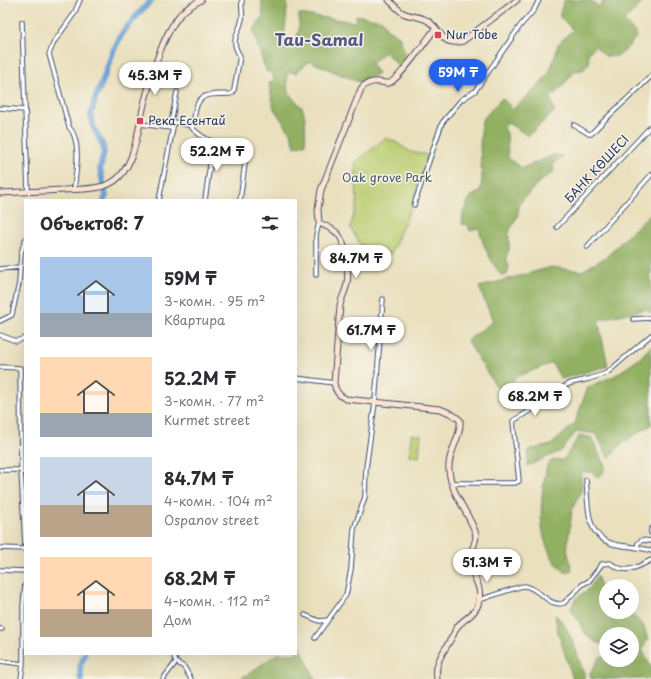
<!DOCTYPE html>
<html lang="ru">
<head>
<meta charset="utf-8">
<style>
	:root { --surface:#fff; --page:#f7f7f7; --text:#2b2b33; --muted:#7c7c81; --accent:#2563eb }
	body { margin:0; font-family:"Playpen Sans",sans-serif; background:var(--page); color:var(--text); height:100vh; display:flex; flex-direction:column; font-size:15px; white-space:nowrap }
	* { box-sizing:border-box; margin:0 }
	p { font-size:13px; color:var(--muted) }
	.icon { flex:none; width:22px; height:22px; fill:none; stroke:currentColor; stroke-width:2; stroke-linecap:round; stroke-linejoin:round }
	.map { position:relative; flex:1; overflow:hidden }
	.drawer { position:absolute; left:24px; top:199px; width:273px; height:456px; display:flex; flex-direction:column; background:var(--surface); border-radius:0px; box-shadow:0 4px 16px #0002 }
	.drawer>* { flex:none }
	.buttons { position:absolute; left:599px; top:579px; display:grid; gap:8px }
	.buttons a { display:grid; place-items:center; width:40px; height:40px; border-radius:50%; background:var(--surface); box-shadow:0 4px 16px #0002; font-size:20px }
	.price { position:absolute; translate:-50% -34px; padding:0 9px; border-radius:14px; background:#fff; color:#222; font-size:13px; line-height:26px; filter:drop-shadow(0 1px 2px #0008) }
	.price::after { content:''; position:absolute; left:50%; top:24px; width:12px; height:9px; margin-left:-6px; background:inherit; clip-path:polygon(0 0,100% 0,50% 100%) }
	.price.on { background:var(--accent); color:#fff }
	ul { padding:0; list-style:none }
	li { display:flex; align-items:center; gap:12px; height:100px; padding:0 16px }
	li span { display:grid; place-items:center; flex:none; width:112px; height:80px; border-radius:0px; color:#555 }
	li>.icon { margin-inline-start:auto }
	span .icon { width:48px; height:48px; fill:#fffc; stroke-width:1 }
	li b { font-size:17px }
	h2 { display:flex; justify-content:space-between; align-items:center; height:48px; padding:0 16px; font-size:17px }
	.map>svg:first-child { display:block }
</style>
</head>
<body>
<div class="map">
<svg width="651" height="679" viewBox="0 0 651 679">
	<rect width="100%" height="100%" fill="#f7f3e8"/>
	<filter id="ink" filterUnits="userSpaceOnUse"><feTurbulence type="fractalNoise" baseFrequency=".025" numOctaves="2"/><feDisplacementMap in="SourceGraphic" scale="8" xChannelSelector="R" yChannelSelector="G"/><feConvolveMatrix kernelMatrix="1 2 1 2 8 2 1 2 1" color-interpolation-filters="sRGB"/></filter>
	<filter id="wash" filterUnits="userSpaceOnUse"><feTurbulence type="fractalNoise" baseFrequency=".012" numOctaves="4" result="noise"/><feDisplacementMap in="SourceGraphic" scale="16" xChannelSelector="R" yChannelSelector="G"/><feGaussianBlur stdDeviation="0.9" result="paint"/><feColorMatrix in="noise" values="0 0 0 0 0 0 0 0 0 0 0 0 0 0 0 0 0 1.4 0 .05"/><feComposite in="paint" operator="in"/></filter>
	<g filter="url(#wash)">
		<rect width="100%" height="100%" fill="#eae0bd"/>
		<path fill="#b9cc6f" stroke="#6a7e66" d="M385,138l9,3 17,11 17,3 -16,50 -21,49 -30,-8 -11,-19 7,-23 -2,-41z
			M411,434l10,1 -2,22 -10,-1z"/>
		<path fill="#92b062" stroke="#567060" d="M261,0h27l-4,39 11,4 4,-13v-16l56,8 1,-7 26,5 4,8 13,8 9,25 -8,7 -15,-16 -14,12 7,9 -17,10 -52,-22 -12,12 -9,-1c-2,12 -2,20 7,28 3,3 7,6 8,10 3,7 3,27 2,34l-10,3 -4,-13 -17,-25 -5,-26 5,-3 -2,-7 -6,-2 -13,-40 10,-15z
			M564,0h26l9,7 6,-7h40l-21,21 13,14 -7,10 -11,11h-14l-10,-10 -7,8 1,9 -6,7 -9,1 -12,16 -12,11 5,13 -27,25 -20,-13 -4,4 3,7 1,24 14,10 32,-13 9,1 -10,8 1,8 -15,10 -19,21 -3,14 -8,15v18l-3,7 3,10 -2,8h-6c-11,-15 -18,-29 -22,-47l-9,3 -2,-6 -6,-1 1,-11 7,-16 10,-5 2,-12 -2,-34 2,-26 20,-22 7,7 3,5 29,-27 8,-10 7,-20 2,-9 15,-14 -14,-14z
			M651,213v100l-6,-4 -47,11 10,46 -47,13 -9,-16 -36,14 -15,17 -34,-53 26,-20 -14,-34 73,-20 30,4 24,-14z
			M651,346v79c-14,9 -34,19 -42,34l-13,-25 -19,-3 -16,20 -34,15 1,-16 23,-5 24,-22 13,-36 26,-11 25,-17z
			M580,435l12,3 13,28 -2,8 -6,4 -6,-6h-10v19l-9,19 -5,39 5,21 -6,3c-4,-4 -8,-7 -11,-11 -20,-29 -14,-65 -8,-97l6,-5h10z
			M597,575l5,15 4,1v21h10l4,4 -1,-4h11l13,13 5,14 -6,10 9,19v11h-60l-1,-6 10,-16 6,-1v4h26v-26h-26v14l-19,-12 -16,-27 4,-10 15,-11z
			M555,615c15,10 23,42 29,59v5h-11l-15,-46z
			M298,641l17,38h-75l37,-25h19v-12z"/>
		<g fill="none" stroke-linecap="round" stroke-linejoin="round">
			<path stroke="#659ed4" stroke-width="6" d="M104,200l2,-4 -6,-27 4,-17 -1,-6 -10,-20 -2,-12 4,-15 7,-16 11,-32 10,-19 15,-18 14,-14
				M81,679l-1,-13 5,-12"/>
		</g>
	</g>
	<g filter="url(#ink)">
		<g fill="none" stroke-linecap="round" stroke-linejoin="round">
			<g stroke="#3a4a6c" stroke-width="5.5">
				<path id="street" d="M22,22l6,170
					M0,108l24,2
					M140,124l31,4
					M574,125l15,9h2c19,-21 41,-38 60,-58
					M193,126c4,-31 6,-32 37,-32l3,-1 1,-3 6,-34c-11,-17 -1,-21 2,-37 1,-6 -1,-13 0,-19
					M170,128l7,-36
					M74,189c2,-17 8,-48 -5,-62l-20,-73 5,-12 20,-28 6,-14
					M159,200l15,-78 19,4 -1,2c17,17 33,17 55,21l-7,51
					M205,200l8,-58
					M414,205l28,-82 19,-23 14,-9 45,-65 14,-16 5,-10
					M557,227l94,-101
					M587,247l64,-72
					M0,269l20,-2
					M316,275v-40l3,-12
					M633,319l18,-1
					M0,321l12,-6 7,-32 2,-30 4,-13
					M0,335l16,6 9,-3
					M0,367l20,1 1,102 4,75
					M296,378l38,5
					M0,470h21
					M586,480c3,27 -2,59 32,65 11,2 23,2 33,6
					M452,483h63l4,-2 -6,-60 23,-14 24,-7 3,-3 -1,-7 3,-4 6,-3 18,-4 18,-6 44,-38
					M651,529v4
					M0,548l25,1
					M637,548l1,-5 4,-3 9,1
					M0,570l25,1
					M479,600c7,-2 42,-15 46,-14 14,2 24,22 39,17l19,-19 6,-3 13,-17 8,-1c16,12 25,5 41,-3
					M305,615l14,6 9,-1 18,-25 5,-26 3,-40 11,-32 1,-29 9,-65 8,-104
					M0,629h2
					M315,638l13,-18
					M0,661l23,3v-58l2,-21
					M176,662l8,5 7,12
					M21,679l2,-15
					M163,679l13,-17 -3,-8"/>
			</g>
			<g stroke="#3a4a6c" stroke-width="7">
				<path id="secondary" d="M389,0c4,4 9,10 14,13 8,4 18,3 25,8 14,9 13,26 35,20l54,-41
					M435,29c-7,9 -37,52 -46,54 -2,1 -6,-1 -9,-1 -7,-1 -15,1 -19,7l-40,101 -3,19 1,14c7,3 15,6 19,11 8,8 11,38 9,49 -1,8 -6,15 -7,23l-6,77c1,8 5,13 12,16l94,10 12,5 8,6c2,17 -13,33 -11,50 2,23 17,39 25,59 6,11 -5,21 -4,32 1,18 14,23 8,44 -4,11 -14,13 -21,22 -2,3 -3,7 -5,10 -8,15 -18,25 -15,42
					M0,193c21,-1 43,-2 64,-3 14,-1 32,0 45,-6 28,-12 29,-62 37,-87 7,-26 16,-60 33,-81 5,-7 15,-12 22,-16"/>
			</g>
			<use href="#street" stroke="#fff" stroke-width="3.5"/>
			<use href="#secondary" stroke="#fde4d1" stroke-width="5"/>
		</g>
	</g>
	<g fill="#d1495b" stroke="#f7f3e8" stroke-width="1.5">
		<rect x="434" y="31" width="8" height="8" rx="2"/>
		<rect x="136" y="117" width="8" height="8" rx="2"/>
	</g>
	<g text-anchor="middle" stroke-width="3" stroke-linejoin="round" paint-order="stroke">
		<g font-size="12" fill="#1b2f5e" stroke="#f7f3e8" text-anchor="start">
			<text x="446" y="39">Nur Tobe</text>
			<text x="148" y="125">Река Есентай</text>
		</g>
		<g font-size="12" fill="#1b2f5e" stroke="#f7f3e8">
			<text transform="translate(597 169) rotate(-47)" y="4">БАНК КӨШЕСІ</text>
		</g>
		<g font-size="12" fill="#425662" stroke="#f7f3e8">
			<text x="387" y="182">Oak grove Park</text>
		</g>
		<g font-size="16" font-weight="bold" fill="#555787" stroke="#f7f3e8">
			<text x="319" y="46">Tau-Samal</text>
		</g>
	</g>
</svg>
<div class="buttons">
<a><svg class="icon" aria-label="locate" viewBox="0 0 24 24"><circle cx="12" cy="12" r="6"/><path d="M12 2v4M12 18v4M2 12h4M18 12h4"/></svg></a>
<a><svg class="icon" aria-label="layers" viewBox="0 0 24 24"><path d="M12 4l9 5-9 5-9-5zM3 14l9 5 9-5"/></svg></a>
</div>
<b class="price on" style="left:458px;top:93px">59M ₸</b>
<b class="price" style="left:155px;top:96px">45.3M ₸</b>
<b class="price" style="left:217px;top:172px">52.2M ₸</b>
<b class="price" style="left:356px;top:279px">84.7M ₸</b>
<b class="price" style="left:371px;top:351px">61.7M ₸</b>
<b class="price" style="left:535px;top:417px">68.2M ₸</b>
<b class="price" style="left:487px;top:583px">51.3M ₸</b>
<section class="drawer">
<h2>Объектов: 7<svg class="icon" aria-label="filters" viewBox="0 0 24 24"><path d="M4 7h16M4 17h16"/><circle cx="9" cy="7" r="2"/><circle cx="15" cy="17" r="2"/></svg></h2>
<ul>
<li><span style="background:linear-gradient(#a9c7e8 70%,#9aa5b1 0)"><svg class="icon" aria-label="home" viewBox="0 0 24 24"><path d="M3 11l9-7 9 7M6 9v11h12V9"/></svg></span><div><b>59M ₸</b><p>3-комн. · 95 m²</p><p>Квартира</p></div></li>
<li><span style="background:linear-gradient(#ffd9b3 70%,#9aa5b1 0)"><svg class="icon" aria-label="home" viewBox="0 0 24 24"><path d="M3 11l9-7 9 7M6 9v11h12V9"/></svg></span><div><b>52.2M ₸</b><p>3-комн. · 77 m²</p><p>Kurmet street</p></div></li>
<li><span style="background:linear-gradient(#c9d6e8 60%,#b9a48a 0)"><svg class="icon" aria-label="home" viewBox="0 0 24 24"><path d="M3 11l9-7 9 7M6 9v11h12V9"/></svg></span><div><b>84.7M ₸</b><p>4-комн. · 104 m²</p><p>Ospanov street</p></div></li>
<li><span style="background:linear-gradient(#ffd9b3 65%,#b9a48a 0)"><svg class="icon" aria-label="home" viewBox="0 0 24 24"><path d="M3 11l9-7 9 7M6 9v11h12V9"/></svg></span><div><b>68.2M ₸</b><p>4-комн. · 112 m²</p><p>Дом</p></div></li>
</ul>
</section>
</div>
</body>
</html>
